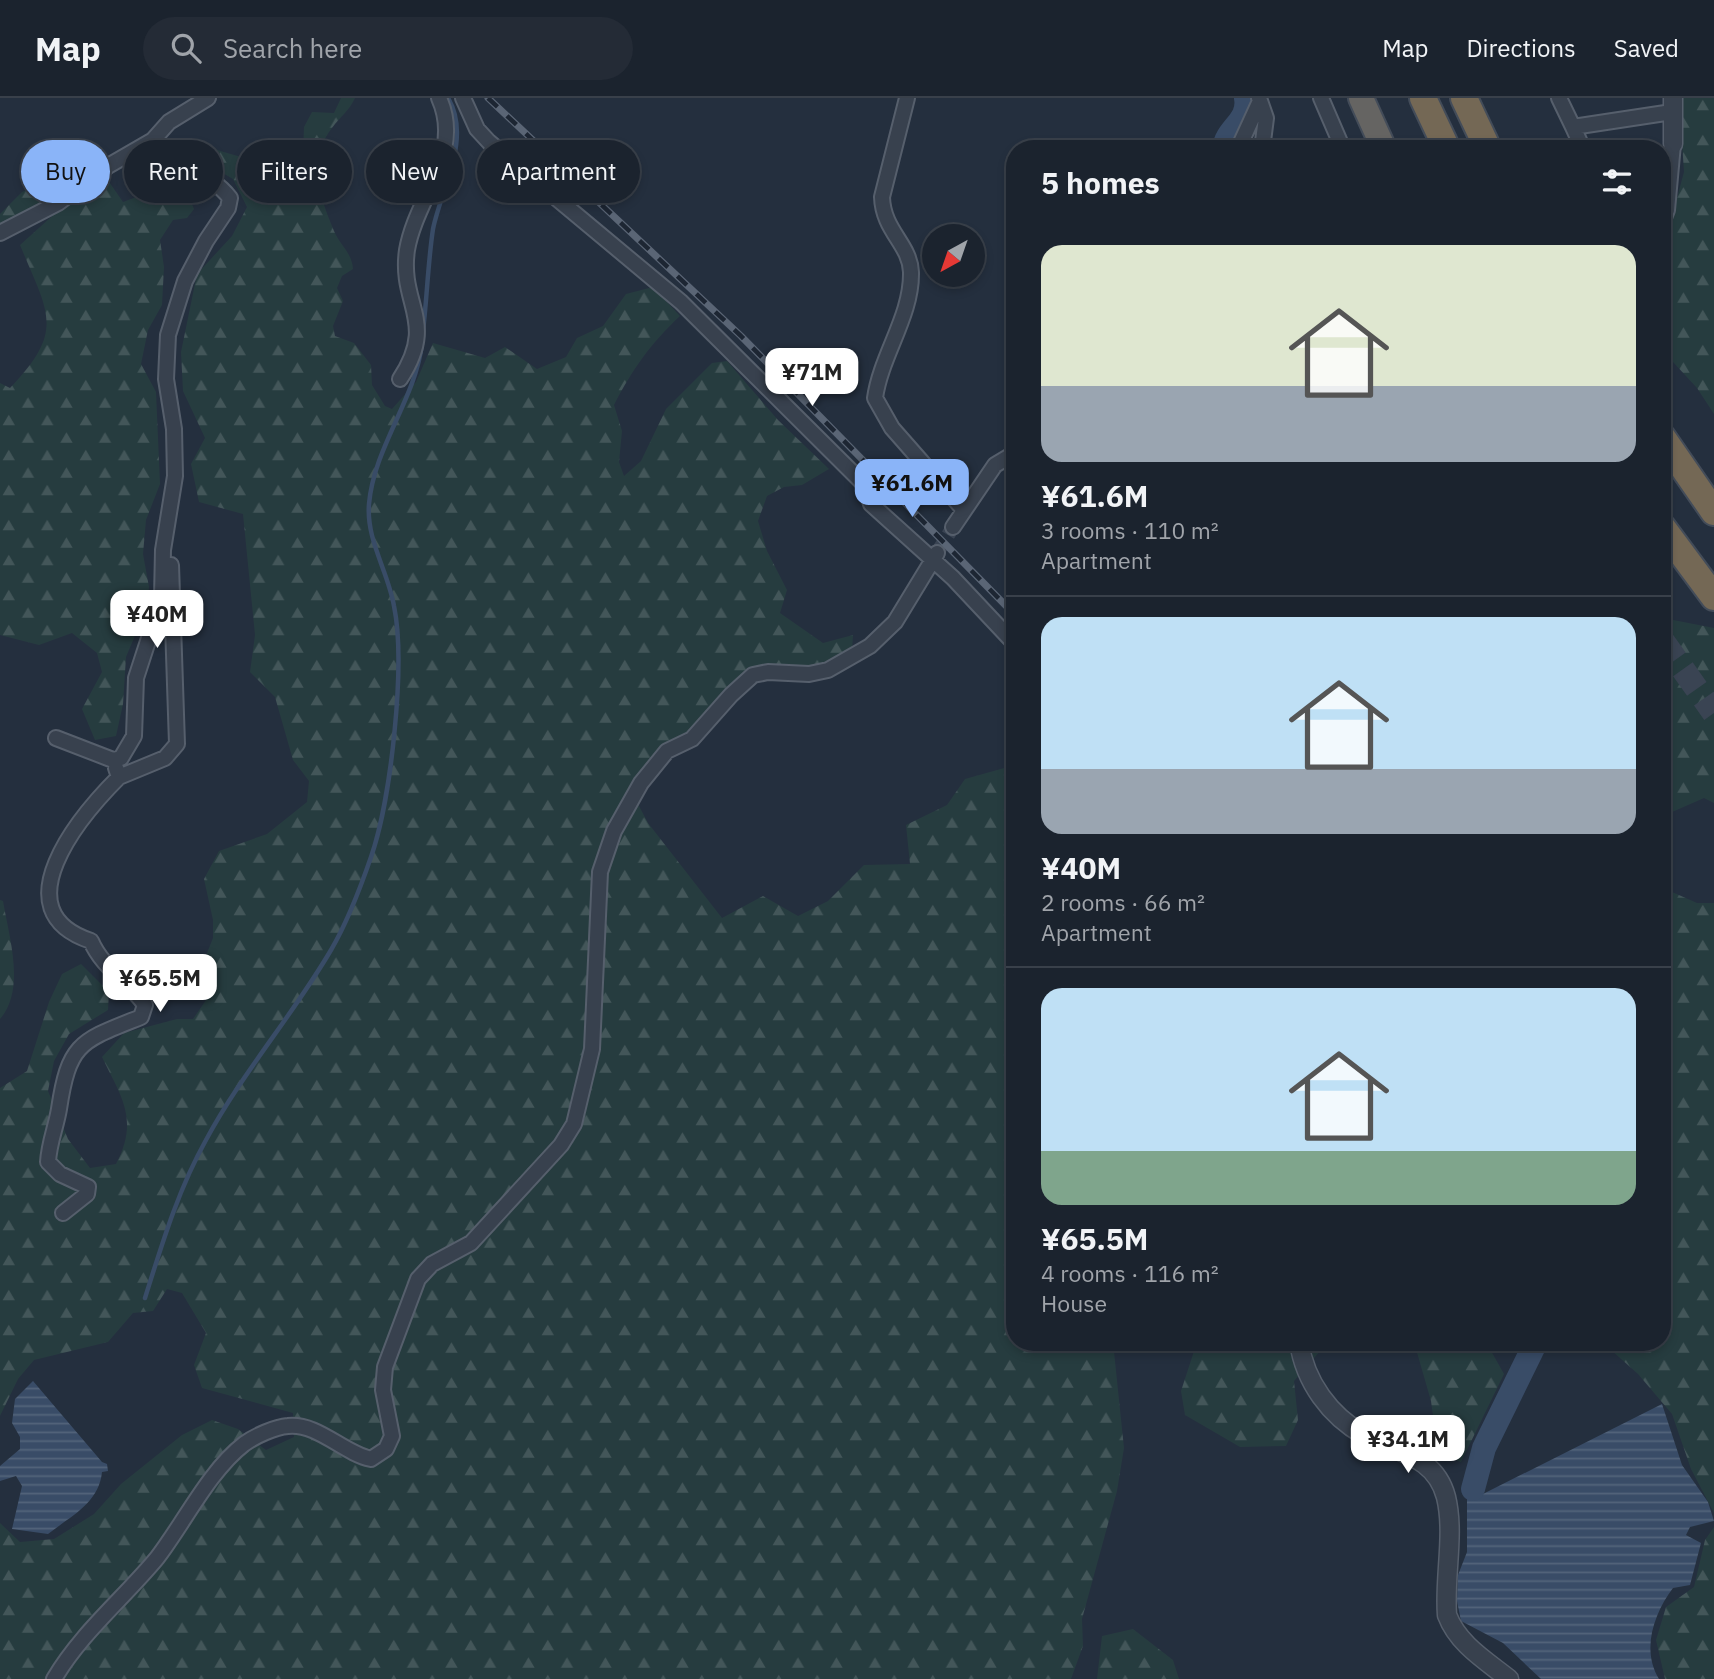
<!DOCTYPE html>
<html lang="en">
<head>
<meta charset="utf-8">
<style>
	:root { --surface:#1b232e; --page:#242b36; --text:#f1f3f6; --muted:#a0a4aa; --line:#39404a; --accent:#8ab4f8 }
	body { margin:0; font-family:"IBM Plex Sans",sans-serif; background:var(--page); color:var(--text); height:100vh; display:flex; flex-direction:column; font-size:26px; white-space:nowrap }
	* { box-sizing:border-box; margin:0 }
	p { font-size:23px; color:var(--muted) }
	.icon { flex:none; width:38px; height:38px; fill:none; stroke:currentColor; stroke-width:2; stroke-linecap:round; stroke-linejoin:round }
	.map { position:relative; flex:1; overflow:hidden }
	.sheet { position:absolute; left:1006px; top:42px; width:665px; height:1211px; display:flex; flex-direction:column; background:var(--surface); border-radius:28px; box-shadow:0 4px 10px #0003,0 0 0 2px var(--line) }
	.sheet>* { flex:none }
	.top-card { position:absolute; left:21px; top:42px; width:665px; height:63px; display:flex; gap:14px }
	.needle { width:46px; rotate:220deg }
	.fabs { position:absolute; left:922px; top:126px; display:grid; gap:14px }
	.fabs a { display:grid; place-items:center; width:63px; height:63px; border-radius:50%; background:var(--surface); box-shadow:0 4px 10px #0003,0 0 0 2px var(--line); font-size:35px }
	.price { position:absolute; translate:-50% -60px; padding:0 16px; border-radius:14px; background:#fff; color:#222; font-size:23px; line-height:46px; filter:drop-shadow(0 2px 4px #0008) }
	.price::after { content:''; position:absolute; left:50%; top:42px; width:21px; height:16px; margin-left:-10px; background:inherit; clip-path:polygon(0 0,100% 0,50% 100%) }
	.price.current { background:var(--accent); color:#111 }
	ul { padding:0; list-style:none }
	li { display:grid; align-content:center; gap:14px; height:371px; padding:0 35px }
	li+li { border-top:2px solid var(--line) }
	li span { display:grid; place-items:center; height:217px; border-radius:21px; color:#555 }
	li>.icon { margin-inline-start:auto }
	span .icon { width:126px; height:126px; fill:#fffc; stroke-width:1 }
	li b { font-size:30px }
	h2 { display:flex; justify-content:space-between; align-items:center; height:84px; padding:0 35px; font-size:30px }
	.chip { padding:0 24px; border-radius:32px; background:var(--surface); box-shadow:0 4px 10px #0003,0 0 0 2px var(--line); font-size:24px; line-height:63px }
	.chip.current { background:var(--accent); color:#111 }
	header { display:flex; align-items:center; gap:42px; box-sizing:border-box; height:98px; padding:0 35px; background:var(--surface); border-bottom:2px solid var(--line) }
	header strong { font-size:33px }
	nav { display:flex; gap:38px; margin-inline-start:auto; font-size:24px }
	.search { width:490px; height:63px; background:var(--page); display:flex; align-items:center; gap:18px; box-sizing:border-box; padding:0 24px; border-radius:38px; color:var(--muted); font-size:26px }
	.map>svg:first-child { display:block }
</style>
</head>
<body>
<header>
<strong>Map</strong>
<div class="search"><svg class="icon" aria-label="search" viewBox="0 0 24 24"><circle cx="10" cy="10" r="6"/><path d="M15 15l6 6"/></svg>Search here</div>
<nav><a>Map</a><a>Directions</a><a>Saved</a></nav>
</header>
<div class="map">
<svg width="1714" height="1581" viewBox="0 0 1714 1581">
	<defs>
		<pattern id="forest-firs" width="22" height="20" patternUnits="userSpaceOnUse" patternTransform="scale(1.75)"><rect width="22" height="20" fill="#263c3f"/><path d="M5 1l3.5 6h-7zM16 11l3.5 6h-7z" fill="#435659"/></pattern>
		<pattern id="water-rules" width="6" height="5" patternUnits="userSpaceOnUse" patternTransform="scale(1.75)"><rect width="6" height="5" fill="#394c67"/><path d="M0 2.5h6" fill="none" stroke="#53647b"/></pattern>
	</defs>
	<rect width="100%" height="100%" fill="#242f3e"/>
	<path fill="url(#forest-firs)" d="M341,0h14c-6,13 -15,19 -23,30 -26,33 -12,69 2,103 6,14 18,22 19,38l-11,7 -5,12 6,13 -10,25 2,10 19,7 17,22 1,20 13,21 7,3 24,-27 17,-39 52,15 20,-11 32,22 29,-12 11,-19 26,-12 23,-32 27,-7 27,29c-29,27 -48,54 -66,89l8,26 -3,31 5,14 17,-15 25,-52 46,-46 15,-2 51,59 51,49 -27,16 -18,2 -17,9 -9,25 9,30 20,39 -7,23 43,30 30,-8 -1,16 -36,18h-62l-56,58 -43,25 -24,39 17,32 74,95 41,-22 35,20 30,-15 36,-36 46,-1 -4,-39 41,-20 18,-26 50,-14v577h98l11,106 -7,43 -35,128 1,27 -12,33h-1071v-156l20,19 34,-3 40,-25 27,-30 61,-49 30,-15 26,9 28,21 28,-13 -1,-24 -91,-25 -8,-23 12,-32 -24,-40 -15,-4 -14,22 -20,2 -25,29 -74,18 -16,19 -18,37v-328l27,-17 22,-69 13,-28 19,-10 28,28 -1,18 -39,24 -15,27 -6,30 20,48 22,29 26,-4c23,-44 6,-66 -14,-107l22,-24 53,-14h16l20,-29 -8,-32 8,-20v-18l-9,-41 15,-28 48,-17 40,-32 2,-21 -16,-21 -18,-63 -25,-25 5,-37 -12,-121 -44,-12 -8,-38 14,-26 -22,-47 -2,-39 16,-78 35,-38 15,-29 -14,-28 -46,-27 -3,-7 9,-4c27,10 85,33 110,13l1,-27 8,-15 22,1z
		M1679,0h35v316l-17,-26 -24,-26 -10,5v-118l21,-77z
		M102,58l3,6 -57,40 -17,7 -31,21v-16l22,-22 43,-20 12,-13z
		M149,74c15,4 26,18 40,25l5,12 -7,9 -14,2 -13,20 4,27 -2,38 -14,25 -7,34 15,28 4,92 -14,36 -3,34 6,33 -2,20 -21,50 -3,47 -7,32 -21,4 -13,-31 20,-37 -5,-19 -25,-20 -33,12 -39,-10v-252l10,5c56,-58 38,-75 10,-143l50,-45 35,-24 18,26 24,-9z
		M1663,520l51,10v175l-10,-5 -41,18z
		M1663,790l34,15h17v610l-23,-44 -19,-55 -34,-40 -36,-32h60z
		M0,802l3,1c6,36 23,88 -3,118z
		M1197,1244h131l-34,39 4,39 -12,26 -46,1 -55,-32 -4,-24z
		M1414,1244h72l18,32 -43,88 -23,-9 -7,-52z
		M1714,1429v152h-49l-9,-39 10,-33 28,-20 11,-47z
		M1133,1531l40,31 6,19h-82l5,-43z"/>
	<path fill="url(#water-rules)" d="M33,1283l69,81 5,2 1,7 -6,1c-3,31 -31,44 -54,62l-36,-5 10,-43 -6,-10 -16,5v-15l20,-17v-12l-8,-14 3,-24z
		M1662,1306l20,61 26,37 6,19 -24,6 -4,8 15,8 -11,42 -17,3c-19,25 -32,62 -14,91h-118l-38,-36 -42,-22 -4,-20 1,-26 9,-23v-60l11,-6 1,10z"/>
	<g fill="none" stroke-linecap="round" stroke-linejoin="round">
		<path stroke="#394c67" stroke-width="4.5" d="M423,233c4,-33 5,-69 10,-102 8,-40 39,-91 15,-131
			M145,1200c17,-54 33,-108 61,-158 36,-67 87,-125 125,-190 17,-29 29,-61 40,-93 20,-57 35,-193 23,-251 -6,-35 -28,-66 -25,-102 5,-57 46,-104 53,-160"/>
		<path stroke="#394c67" stroke-width="24" d="M1224,51c2,-21 26,-27 22,-51
			M1473,1391l11,-41 52,-106"/>
		<path stroke="#3a4453" stroke-width="14" stroke-dasharray="14 7" stroke-linecap="butt" d="M937,455l16,-26"/>
		<path stroke="#3a4453" stroke-width="24" stroke-dasharray="24 12" stroke-linecap="butt" d="M1662,542l52,73"/>
		<g stroke="#565f6c" stroke-width="18">
			<path id="minor" d="M463,0l14,31 12,13 192,160 184,183 6,19 82,74 62,66
				M907,0l-25,99c1,34 28,47 29,75 1,44 -30,83 -36,126l17,30 72,82
				M1259,0l7,20 -4,31
				M1321,0l22,51
				M1559,0l14,29 99,-15
				M1573,29l10,22
				M1238,51l22,-48
				M1662,125l5,-13 6,-66
				M0,135l58,-30 50,-37 45,-26 16,-18 39,-24
				M400,281c38,-58 -1,-74 7,-129 9,-53 57,-97 32,-152
				M953,429l42,-62 20,-12
				M56,640l57,22 8,-2 13,-22 2,-58 26,-80 1,-48 12,-74 -1,-47 -8,-50 2,-44 17,-54 21,-40 22,-33 2,-10c-20,-26 -55,-33 -77,-58
				M116,670l3,9 46,-19 12,-14 -6,-179
				M63,1115l24,-19 1,-7 -28,-13 -12,-12c1,-19 8,-35 11,-53 10,-67 22,-68 82,-92l4,-12c-16,-24 -42,-36 -54,-64 -91,-30 -11,-125 28,-164
				M54,1581c27,-46 69,-80 103,-121 27,-35 52,-87 87,-114 11,-8 31,-17 44,-18 30,-3 55,27 83,33l15,-10 6,-13 -9,-46 2,-23 33,-88 14,-15 39,-21 90,-98 13,-21 18,-75 8,-177 14,-41 27,-48 26,-32 25,-12 39,-44 22,-20 15,-3 41,2 19,-4 42,-24 25,-24 42,-69"/>
		</g>
		<g stroke="#565f6c" stroke-width="21">
			<path id="tertiary" d="M1673,0v46
				M1299,1244c6,40 31,74 65,93 32,18 71,20 82,62 9,37 -2,80 1,118 11,29 38,45 62,64"/>
		</g>
		<g stroke="#434c59" stroke-width="28">
			<path id="trunk" d="M1361,0l23,51"/>
		</g>
		<g stroke="#434c59" stroke-width="30">
			<path id="motorway" d="M1423,0l24,51
				M1464,0l24,51
				M1662,339l52,75
				M1662,429l52,70"/>
		</g>
		<use href="#minor" stroke="#38414e" stroke-width="14"/>
		<use href="#tertiary" stroke="#38414e" stroke-width="18"/>
		<use href="#trunk" stroke="#656462" stroke-width="24"/>
		<use href="#motorway" stroke="#746855" stroke-width="26"/>
		<g stroke="#5a6575" stroke-width="7">
			<path id="rail" d="M488,0l253,238 274,279"/>
		</g>
		<use href="#rail" stroke="#1d2633" stroke-width="4.5" stroke-dasharray="13" stroke-linecap="butt"/>
	</g>
</svg>
<div class="fabs">
<a><svg class="needle" viewBox="-14 -14 28 28"><path d="M0-13l5 13h-10z" fill="#e53935"/><path d="M0 13l5-13h-10z" fill="#a0a4aa"/></svg></a>
</div>
<b class="price" style="left:812px;top:310px">¥71M</b>
<b class="price current" style="left:912px;top:421px">¥61.6M</b>
<b class="price" style="left:157px;top:552px">¥40M</b>
<b class="price" style="left:160px;top:916px">¥65.5M</b>
<b class="price" style="left:1408px;top:1377px">¥34.1M</b>
<div class="top-card">
<a class="chip current">Buy</a>
<a class="chip">Rent</a>
<a class="chip">Filters</a>
<a class="chip">New</a>
<a class="chip">Apartment</a>
</div>
<section class="sheet">
<h2>5 homes<svg class="icon" aria-label="filters" viewBox="0 0 24 24"><path d="M4 7h16M4 17h16"/><circle cx="9" cy="7" r="2"/><circle cx="15" cy="17" r="2"/></svg></h2>
<ul>
<li><span style="background:linear-gradient(#dfe7d0 65%,#9aa5b1 0)"><svg class="icon" aria-label="home" viewBox="0 0 24 24"><path d="M3 11l9-7 9 7M6 9v11h12V9"/></svg></span><div><b>¥61.6M</b><p>3 rooms · 110 m²</p><p>Apartment</p></div></li>
<li><span style="background:linear-gradient(#bfe0f5 70%,#9aa5b1 0)"><svg class="icon" aria-label="home" viewBox="0 0 24 24"><path d="M3 11l9-7 9 7M6 9v11h12V9"/></svg></span><div><b>¥40M</b><p>2 rooms · 66 m²</p><p>Apartment</p></div></li>
<li><span style="background:linear-gradient(#bfe0f5 75%,#7fa58c 0)"><svg class="icon" aria-label="home" viewBox="0 0 24 24"><path d="M3 11l9-7 9 7M6 9v11h12V9"/></svg></span><div><b>¥65.5M</b><p>4 rooms · 116 m²</p><p>House</p></div></li>
</ul>
</section>
</div>
</body>
</html>
